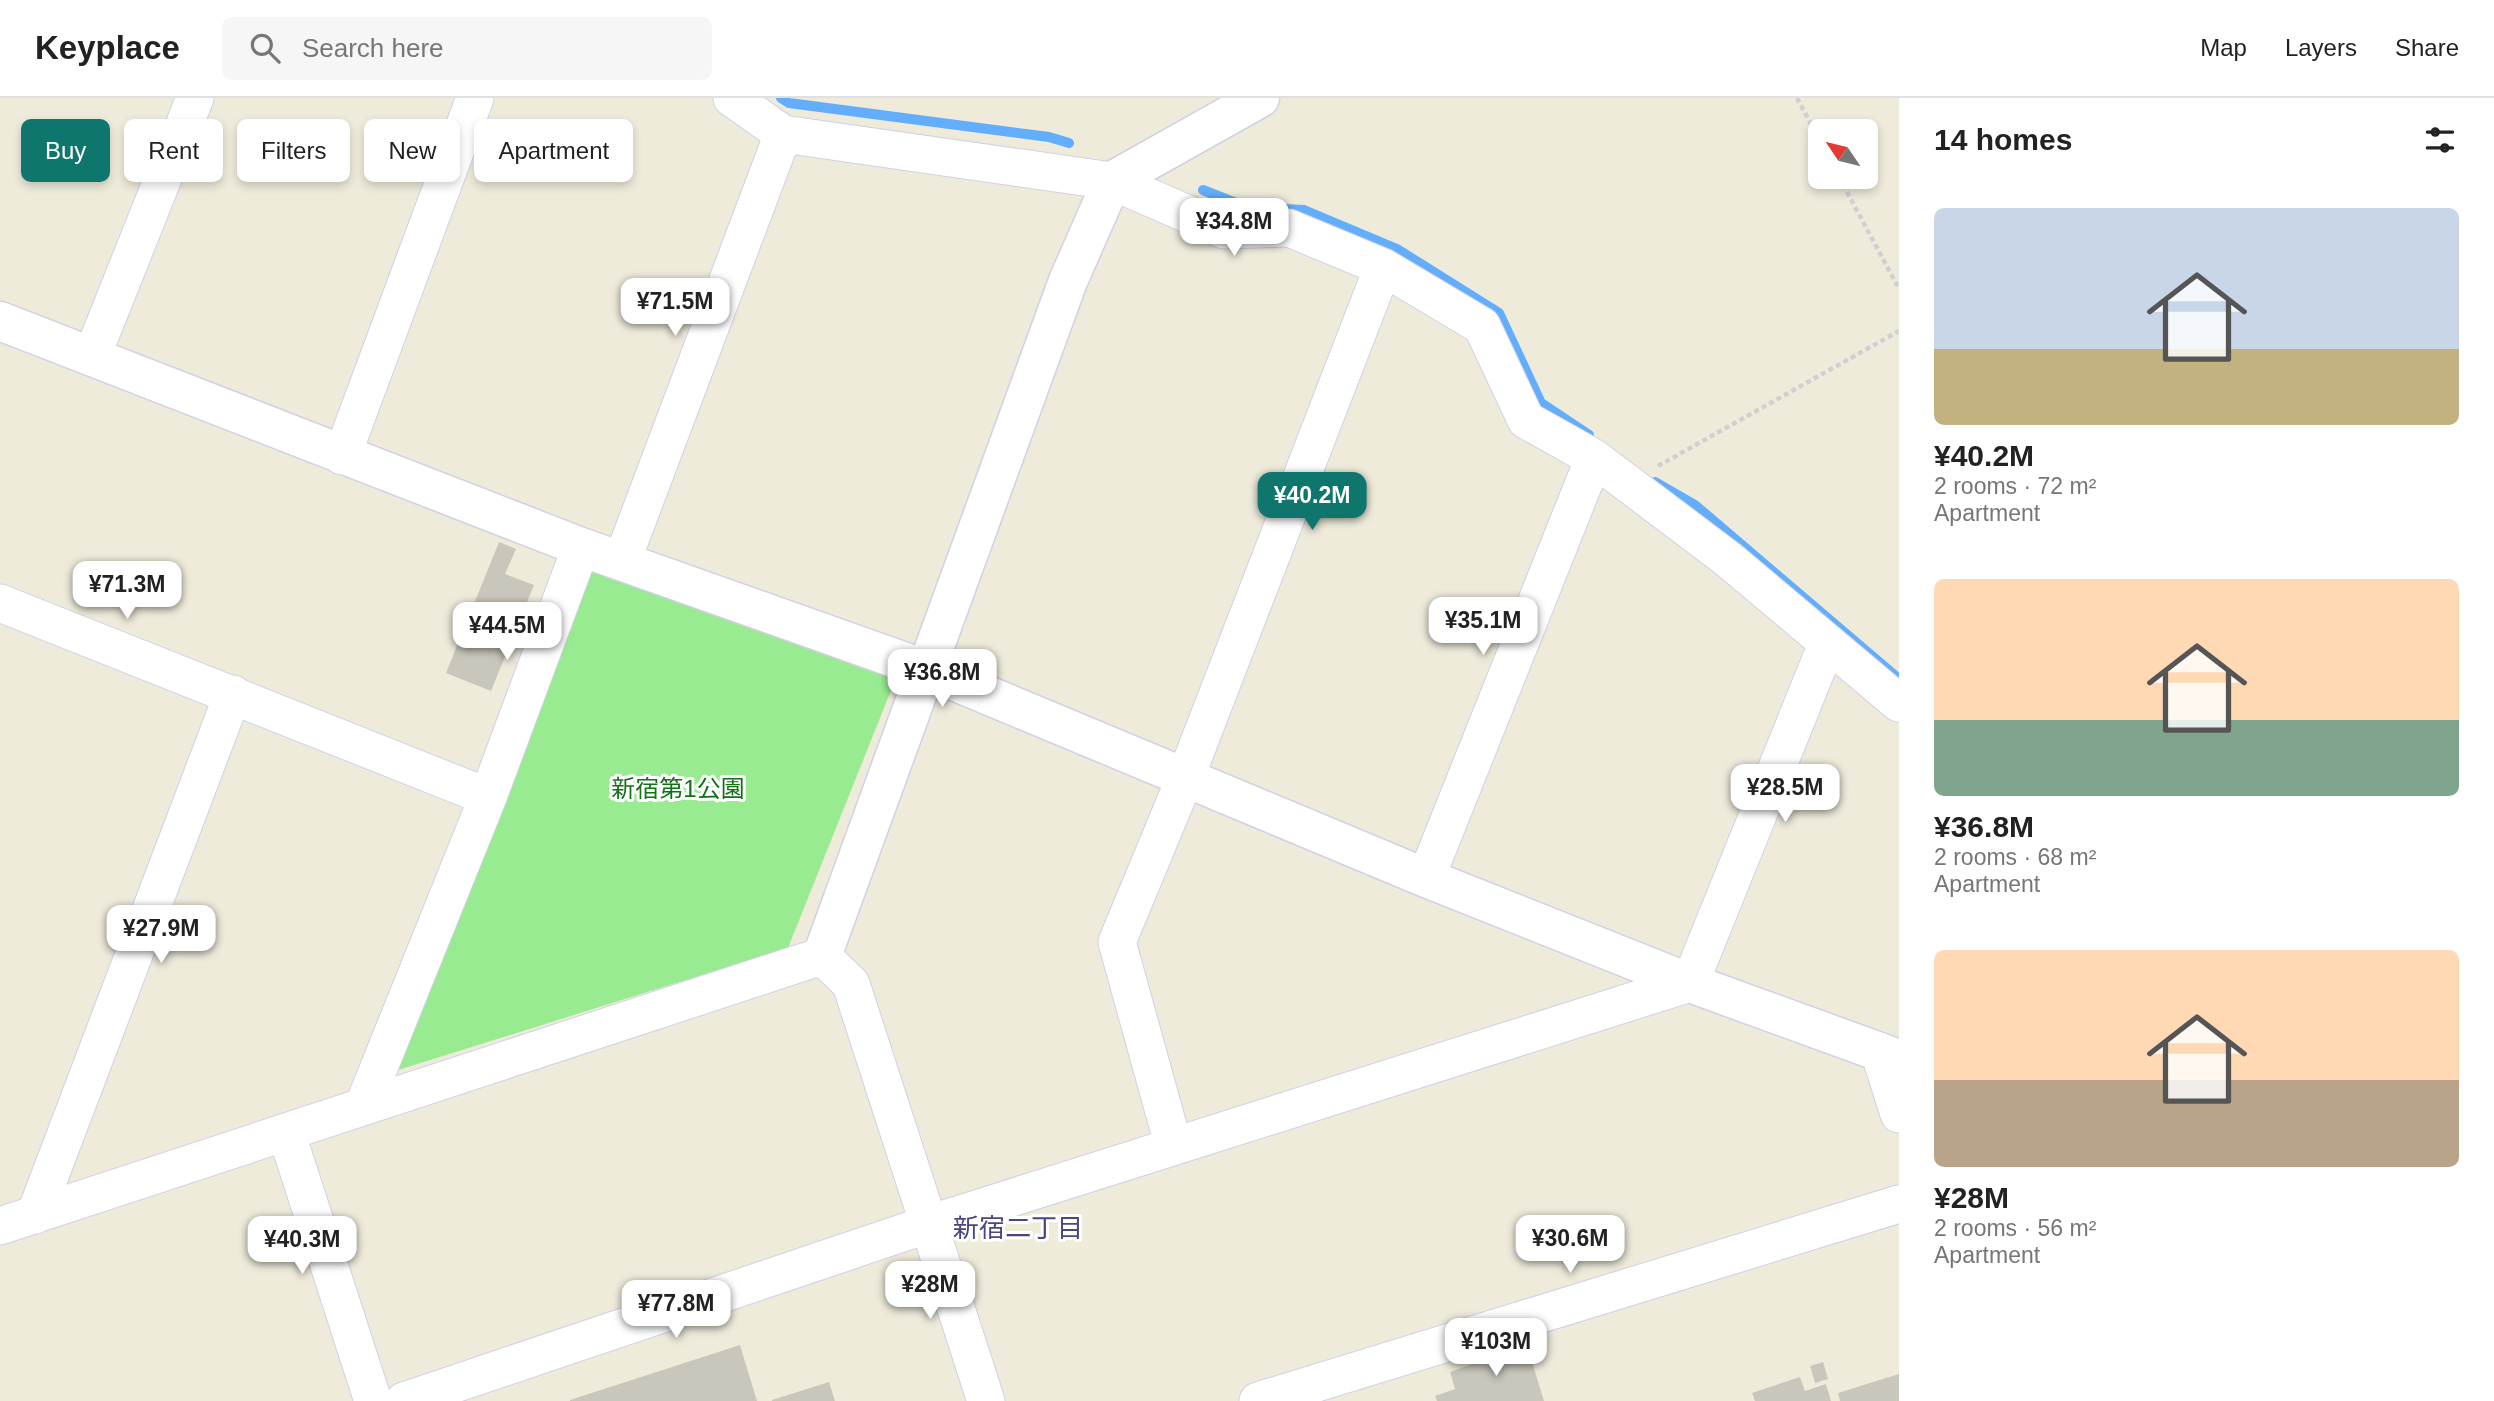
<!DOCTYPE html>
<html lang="en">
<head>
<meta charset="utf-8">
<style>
	:root { --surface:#fff; --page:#f6f6f6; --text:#222; --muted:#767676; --line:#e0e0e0; --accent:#0f766e }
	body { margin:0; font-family:Arial,"Noto Sans JP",sans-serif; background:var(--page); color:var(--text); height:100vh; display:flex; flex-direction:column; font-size:26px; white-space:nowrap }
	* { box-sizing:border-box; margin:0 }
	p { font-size:23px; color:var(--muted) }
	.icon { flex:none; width:38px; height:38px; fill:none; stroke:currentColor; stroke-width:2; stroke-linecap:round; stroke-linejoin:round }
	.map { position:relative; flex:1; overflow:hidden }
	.panel { display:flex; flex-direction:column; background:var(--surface); width:595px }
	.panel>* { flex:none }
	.guide { position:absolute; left:21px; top:21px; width:665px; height:63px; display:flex; gap:14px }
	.needle { width:46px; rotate:305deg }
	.tools { position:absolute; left:1808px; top:21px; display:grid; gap:14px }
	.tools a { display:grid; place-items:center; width:70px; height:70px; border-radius:10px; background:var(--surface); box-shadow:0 4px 10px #0003; font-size:35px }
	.price { position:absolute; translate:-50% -60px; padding:0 16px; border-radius:14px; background:#fff; color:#222; font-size:23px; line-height:46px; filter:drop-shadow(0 2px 4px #0008) }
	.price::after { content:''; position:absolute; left:50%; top:42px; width:21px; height:16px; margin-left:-10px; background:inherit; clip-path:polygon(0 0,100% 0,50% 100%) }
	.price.on { background:var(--accent); color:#fff }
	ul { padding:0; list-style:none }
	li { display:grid; align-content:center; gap:14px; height:371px; padding:0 35px }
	li span { display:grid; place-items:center; height:217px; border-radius:10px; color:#555 }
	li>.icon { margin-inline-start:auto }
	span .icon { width:126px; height:126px; fill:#fffc; stroke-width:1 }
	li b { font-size:30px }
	h2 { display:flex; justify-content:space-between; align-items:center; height:84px; padding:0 35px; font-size:30px }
	.pill { padding:0 24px; border-radius:10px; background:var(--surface); box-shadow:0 4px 10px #0003; font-size:24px; line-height:63px }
	.pill.on { background:var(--accent); color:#fff }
	header { display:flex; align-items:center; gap:42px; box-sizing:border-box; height:98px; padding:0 35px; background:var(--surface); border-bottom:2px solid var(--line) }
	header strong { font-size:33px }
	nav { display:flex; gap:38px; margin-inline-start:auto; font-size:24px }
	.search { width:490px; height:63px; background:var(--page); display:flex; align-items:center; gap:18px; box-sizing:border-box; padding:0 24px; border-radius:10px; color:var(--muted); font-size:26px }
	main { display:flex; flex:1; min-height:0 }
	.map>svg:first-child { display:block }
</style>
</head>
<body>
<header>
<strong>Keyplace</strong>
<div class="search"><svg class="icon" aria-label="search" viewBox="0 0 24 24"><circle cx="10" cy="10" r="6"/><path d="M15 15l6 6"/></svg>Search here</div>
<nav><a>Map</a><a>Layers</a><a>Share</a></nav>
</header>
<main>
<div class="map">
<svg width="1899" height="1303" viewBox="0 0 1899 1303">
	<rect width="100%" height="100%" fill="#eeebdb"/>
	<path fill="#99eb91" d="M589,473l307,107 -108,270 -393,123z"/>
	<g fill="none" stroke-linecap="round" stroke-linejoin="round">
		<path stroke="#62adfc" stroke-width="10" d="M781,0l8,5 260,34 20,6
			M1203,92l43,17 58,3 93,39 102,64 42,90 48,32
			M1655,384l40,23 204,174"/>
	</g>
	<path fill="#c9c7bb" d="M499,444l17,7 -11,25 29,11 -43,106 -45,-18z
		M740,1247l17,56h-187v-1z
		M1499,1247l3,10 25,-9 17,55h-107l-2,-5 20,-7 -5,-17 25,-9 -3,-9z
		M1823,1264l5,17 -13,4 -5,-17z
		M1899,1276v27h-59l-2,-8z
		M1800,1279l5,14 21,-7 5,17h-76l-3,-8z
		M829,1284l6,19h-63v-1z"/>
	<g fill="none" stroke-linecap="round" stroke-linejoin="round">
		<g stroke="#d1d0e5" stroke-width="39">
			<path id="street" d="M732,0l51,36 329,47 112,49 65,-2 94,39 99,59 44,94 68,38 134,101 171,144
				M92,258l103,-258
				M342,358l133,-358
				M622,463l161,-427
				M0,505l488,194
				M1426,780l168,-420
				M1879,953l20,63
				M363,1009l125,-310 93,-250
				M286,1034l87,269
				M1173,1046l-56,-202 69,-166 197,-509
				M35,1117l198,-521
				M0,1128l822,-270 29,28 135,417
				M404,1303l525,-177 761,-241 137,-339
				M1258,1303l641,-197"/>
		</g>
		<g stroke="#d1d0e5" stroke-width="41">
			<path id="secondary" d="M0,223l581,226 344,122 501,209 264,105 209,76
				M822,858l246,-675 44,-100 148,-83"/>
		</g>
		<path stroke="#d0d0d0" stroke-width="4.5" stroke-dasharray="5 3.5" stroke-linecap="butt" d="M1797,0l23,43
			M1839,79l60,112
			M1658,368l241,-135"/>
		<use href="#street" stroke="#fff" stroke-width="37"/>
		<use href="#secondary" stroke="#fff" stroke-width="38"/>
	</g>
	<g text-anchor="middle" stroke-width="6" stroke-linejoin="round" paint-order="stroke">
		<g font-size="24" fill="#127016" stroke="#fff">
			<text x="678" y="699">新宿第1公園</text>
		</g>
		<g font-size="26" fill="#4a4681" stroke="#fff">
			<text x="1018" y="1139">新宿二丁目</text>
		</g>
	</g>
</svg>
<div class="tools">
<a><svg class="needle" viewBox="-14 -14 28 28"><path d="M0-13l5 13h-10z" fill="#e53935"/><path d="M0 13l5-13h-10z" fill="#767676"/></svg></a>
</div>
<b class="price" style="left:1234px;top:160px">¥34.8M</b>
<b class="price" style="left:675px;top:240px">¥71.5M</b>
<b class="price on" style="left:1312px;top:434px">¥40.2M</b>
<b class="price" style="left:127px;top:523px">¥71.3M</b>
<b class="price" style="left:1483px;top:559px">¥35.1M</b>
<b class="price" style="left:507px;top:564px">¥44.5M</b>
<b class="price" style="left:942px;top:611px">¥36.8M</b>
<b class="price" style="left:1785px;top:726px">¥28.5M</b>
<b class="price" style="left:161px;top:867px">¥27.9M</b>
<b class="price" style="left:1570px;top:1177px">¥30.6M</b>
<b class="price" style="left:302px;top:1178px">¥40.3M</b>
<b class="price" style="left:930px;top:1223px">¥28M</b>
<b class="price" style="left:676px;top:1242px">¥77.8M</b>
<b class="price" style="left:1496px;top:1280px">¥103M</b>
<div class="guide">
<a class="pill on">Buy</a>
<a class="pill">Rent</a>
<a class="pill">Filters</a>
<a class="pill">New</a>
<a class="pill">Apartment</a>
</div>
</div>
<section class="panel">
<h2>14 homes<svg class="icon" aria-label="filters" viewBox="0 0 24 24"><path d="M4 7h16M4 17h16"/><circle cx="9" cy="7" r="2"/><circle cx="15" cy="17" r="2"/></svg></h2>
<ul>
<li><span style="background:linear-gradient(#c9d6e8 65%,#c2b280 0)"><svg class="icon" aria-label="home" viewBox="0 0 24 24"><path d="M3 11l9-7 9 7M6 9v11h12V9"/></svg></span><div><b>¥40.2M</b><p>2 rooms · 72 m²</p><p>Apartment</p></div></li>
<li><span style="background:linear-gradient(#ffd9b3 65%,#7fa58c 0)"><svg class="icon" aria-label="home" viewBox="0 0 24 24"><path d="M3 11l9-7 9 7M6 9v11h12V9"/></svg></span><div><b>¥36.8M</b><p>2 rooms · 68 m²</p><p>Apartment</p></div></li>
<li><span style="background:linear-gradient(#ffd9b3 60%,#b9a48a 0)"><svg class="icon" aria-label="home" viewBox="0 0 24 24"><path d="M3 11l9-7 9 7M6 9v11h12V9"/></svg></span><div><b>¥28M</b><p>2 rooms · 56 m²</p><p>Apartment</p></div></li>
</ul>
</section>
</main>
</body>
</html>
